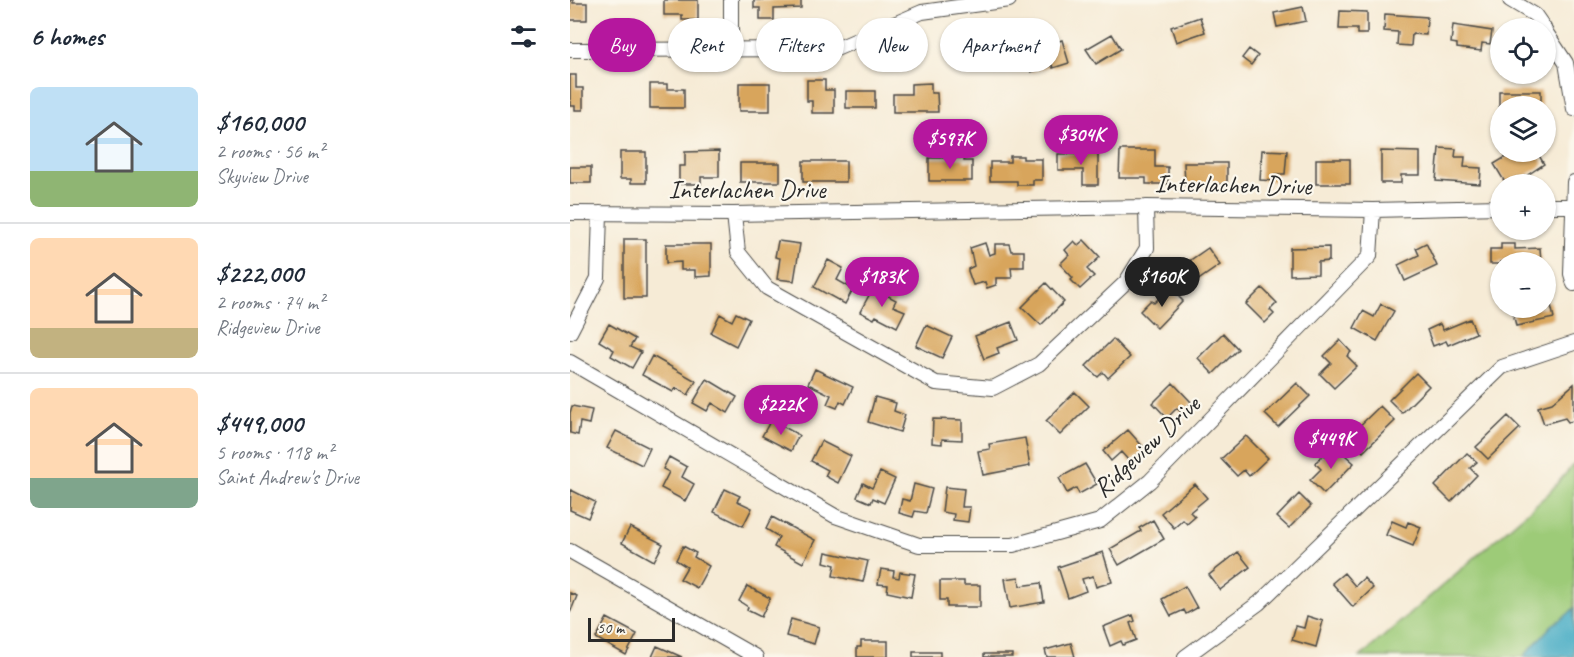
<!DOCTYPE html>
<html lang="en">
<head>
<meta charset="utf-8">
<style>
	:root { --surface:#fff; --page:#f2f2f3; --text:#1f2937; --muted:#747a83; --line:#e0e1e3; --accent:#b5179e }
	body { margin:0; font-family:Caveat,sans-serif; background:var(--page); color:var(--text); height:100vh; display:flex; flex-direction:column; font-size:22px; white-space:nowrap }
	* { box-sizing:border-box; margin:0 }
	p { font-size:20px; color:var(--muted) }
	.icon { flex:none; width:33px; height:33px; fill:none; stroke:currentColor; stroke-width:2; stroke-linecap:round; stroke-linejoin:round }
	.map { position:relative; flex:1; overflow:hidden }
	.side { display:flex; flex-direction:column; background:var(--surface); width:570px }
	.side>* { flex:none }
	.hud { position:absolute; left:18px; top:18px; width:570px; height:54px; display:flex; gap:12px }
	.tools { position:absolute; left:920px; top:18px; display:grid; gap:12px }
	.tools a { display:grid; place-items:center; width:66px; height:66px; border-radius:50%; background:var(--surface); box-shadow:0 2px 4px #0004; font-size:30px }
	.scale { position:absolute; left:18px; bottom:15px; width:87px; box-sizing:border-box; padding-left:6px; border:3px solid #2b2b2b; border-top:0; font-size:16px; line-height:21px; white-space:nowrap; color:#2b2b2b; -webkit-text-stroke:4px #fbf7ec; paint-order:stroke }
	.price { position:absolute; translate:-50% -51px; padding:0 14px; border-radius:21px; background:var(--accent); color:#fff; font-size:20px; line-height:39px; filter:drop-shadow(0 2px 3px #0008) }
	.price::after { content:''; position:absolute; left:50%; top:36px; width:18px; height:14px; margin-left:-9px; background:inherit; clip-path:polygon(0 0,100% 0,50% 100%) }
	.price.active { background:#222; color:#fff }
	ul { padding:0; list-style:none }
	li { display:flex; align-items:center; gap:18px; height:150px; padding:0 30px }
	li+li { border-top:2px solid var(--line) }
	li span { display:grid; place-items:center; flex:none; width:168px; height:120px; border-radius:9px; color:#555 }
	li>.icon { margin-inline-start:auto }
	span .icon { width:72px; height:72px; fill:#fffc; stroke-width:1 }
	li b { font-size:26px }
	h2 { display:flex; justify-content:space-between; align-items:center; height:72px; padding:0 30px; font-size:26px }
	.tag { padding:0 21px; border-radius:27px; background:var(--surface); box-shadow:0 2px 4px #0004; font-size:21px; line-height:54px }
	.tag.active { background:var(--accent); color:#fff }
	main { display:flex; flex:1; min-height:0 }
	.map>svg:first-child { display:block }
</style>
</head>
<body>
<main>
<section class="side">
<h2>6 homes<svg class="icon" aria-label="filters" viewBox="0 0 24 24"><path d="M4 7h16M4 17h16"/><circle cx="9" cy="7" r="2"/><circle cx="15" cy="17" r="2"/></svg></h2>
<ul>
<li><span style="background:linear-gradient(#bfe0f5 70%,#8fb573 0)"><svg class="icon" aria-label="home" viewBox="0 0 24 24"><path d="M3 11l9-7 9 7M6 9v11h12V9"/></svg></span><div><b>$160,000</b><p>2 rooms · 56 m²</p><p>Skyview Drive</p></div></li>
<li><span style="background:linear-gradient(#ffd9b3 75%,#c2b280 0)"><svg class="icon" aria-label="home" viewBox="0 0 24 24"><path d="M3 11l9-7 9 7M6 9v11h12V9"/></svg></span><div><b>$222,000</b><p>2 rooms · 74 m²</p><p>Ridgeview Drive</p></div></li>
<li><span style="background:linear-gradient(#ffd9b3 75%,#7fa58c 0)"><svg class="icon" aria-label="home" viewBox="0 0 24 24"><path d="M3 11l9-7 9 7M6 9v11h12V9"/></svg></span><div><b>$449,000</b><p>5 rooms · 118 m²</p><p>Saint Andrew's Drive</p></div></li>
</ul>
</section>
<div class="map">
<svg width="1004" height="657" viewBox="0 0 1004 657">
	<rect width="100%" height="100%" fill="#fbf7ec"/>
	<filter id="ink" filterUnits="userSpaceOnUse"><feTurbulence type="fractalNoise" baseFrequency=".0167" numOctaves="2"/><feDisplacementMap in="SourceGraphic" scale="12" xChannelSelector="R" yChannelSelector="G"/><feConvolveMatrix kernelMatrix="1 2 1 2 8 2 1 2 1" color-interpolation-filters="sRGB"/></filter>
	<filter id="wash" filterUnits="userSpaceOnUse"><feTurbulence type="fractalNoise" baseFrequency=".008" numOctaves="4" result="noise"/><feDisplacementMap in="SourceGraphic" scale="24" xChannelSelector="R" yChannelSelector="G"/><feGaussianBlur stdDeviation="1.35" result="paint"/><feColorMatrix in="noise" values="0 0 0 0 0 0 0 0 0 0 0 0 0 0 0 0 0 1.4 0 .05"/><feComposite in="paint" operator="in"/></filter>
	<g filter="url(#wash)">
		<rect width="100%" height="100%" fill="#f6ebd6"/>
		<path fill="#9dcb78" stroke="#647b52" stroke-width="1.5" d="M1004,464v193h-214l188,-163z"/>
		<path fill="#44abc4" stroke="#386b78" stroke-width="1.5" d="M1004,608v49h-51l29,-32 16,-11z"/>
		<g id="blocks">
			<path fill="#d8a55c" d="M0,0h3v3h14v17h-17z
				M94,0h34v20h-16v-5h-18z
				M184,0h47v8l-27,1v11h-14v-12h-6z
				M733,7l3,14 -29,6 -3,-14z
				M770,11l27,1v22h-10v-5h-18z
				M815,14l42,3 -1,18 -14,-1 -1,12 -14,-1 1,-13 -14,-1z
				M630,17l5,15 -29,10 -5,-15z
				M883,25l39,6 -2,13 -8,-1 -1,8 -24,-3v-4l-6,-1z
				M542,34l9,15 -25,15 -10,-15z
				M434,38l2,14 -20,4 1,5 -23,5 -4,-20z
				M492,40l7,23 -16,5 -1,-3 -21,7 -6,-20z
				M679,49l9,7 -7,9 -9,-7z
				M0,75h6v13h7v22h-8v-4h-5z
				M237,80h18v10h9v23h-22v-12h-5z
				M169,83h31v28h-31z
				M361,83v10h6l1,19h-45v-18h18v-10z
				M80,84h17v5h17v19h-34z
				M276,91h29v17h-29z
				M929,91h42v15h-42z
				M869,148l17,1 -1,8h10l-1,10 17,1 -1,16 -44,-3z
				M550,150h35v17h13v17h-22v-6h-27z
				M692,150l25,1 -2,23h-10v7l-15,-1z
				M149,151v26h-18v7h-22v-18h6v-14z
				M811,151l39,1v23h-19v8h-20z
				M50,152h26v31h-15v-4h-11z
				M944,152h23l7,12 -24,16 -2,-3 -12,7 -12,-20z
				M528,153v32h-15v-15h-25v-16z
				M440,156h13v3h19v21h-9v5h-16v-4h-27v-19h20z
				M359,158h35v3h8v20h-43z
				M746,159h34v25h-34z
				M233,161h43v21h-43z
				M170,163h40v19h-40z
				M614,163h43v21l-42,1z
				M0,167h21v16h-21z
				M54,239h22v59h-22z
				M514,240l16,17 -13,12 7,7 -14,13 -9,-9 2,-2 -13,-14 9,-9 -4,-5 9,-9 4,4z
				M208,241l22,3 -6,37 -17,-2 3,-21 -5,-1z
				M415,243l4,12 6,-2v-9h14l2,7h13v16h-13l1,11h-16v7l-9,3 -2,-6 -12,3 -5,-14v-2l6,-3 -4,-18z
				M856,243l11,23 -32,15 -7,-16 21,-10 -3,-7z
				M96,244h45v32l-16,1v-7h-14v-8l-15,1z
				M931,244h14v5l25,-1 1,14h-41v2h-10v-15h11z
				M759,247v14l-11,1v12l-28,1v-27z
				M638,248l12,17 -26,18 -12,-17z
				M258,260l15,8 -6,12 16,9 -8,15 -31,-17z
				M476,283l18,19 -23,23 -19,-18z
				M303,288l23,12 -3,6 12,5 -8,16 -21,-11 -2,3 -14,-7z
				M600,288l13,13 -26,27 -17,-17 11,-11 3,3z
				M692,288l15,15 -7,7 4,4 -9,9 -19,-19z
				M980,301l4,17 -38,8 -4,-18h33v-6z
				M811,304l13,7 -17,30 -23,-13 9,-17 11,6z
				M166,313l13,6 -13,27 -25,-13 9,-19 12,7z
				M900,319l6,14 -28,12 -2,-4 -13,5 -6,-16 13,-6 3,6z
				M441,322l7,18 -21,8 2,5 -15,6 -9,-23z
				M39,324l26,15 -5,8 11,5 -9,16 -21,-12 3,-6 -15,-9z
				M356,325l26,12 -10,21 -26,-12z
				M653,333l15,16 -25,25 -15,-16z
				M543,339l17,18 -22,21 -5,-6 -5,5 -12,-11z
				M770,340l11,12 -4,4 10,10 -23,22 -14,-14 11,-11 -7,-7z
				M82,356l44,25 -8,14 -12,-7 -3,4 -31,-17z
				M245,369l38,18 -8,17 -5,-3 -3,7 -10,-4 4,-9 -23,-11z
				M846,373l13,13 -27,27 -13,-13z
				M137,379l30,18 -9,16 -16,-10 -5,8 -14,-8z
				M603,383l19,20 -10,10 -5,-5 -10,10 -14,-15z
				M727,383l13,13 -32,31 -13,-13z
				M1004,384v37l-6,1 -3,-4 -21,6 -6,-17 14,-4z
				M505,392l14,14 -29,29 -14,-14z
				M305,397l21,6 -2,8 11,4 -5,17 -32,-10z
				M2,406l20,4 -3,14 -9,-2 -2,13 -8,-2v-20z
				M810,406l15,15 -32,31 -15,-15z
				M938,416l12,12 -32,31 -12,-12z
				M363,419l29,1v20l-20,-1v5l-10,-1z
				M201,420l28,15 -8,16 -29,-15z
				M558,430l17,19 -15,13 -9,-10 -10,9 -8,-10z
				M46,431l34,17 -8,17 -35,-17z
				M676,436l22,22 -19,18 -5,-6 -7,6 -16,-17z
				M455,438l5,28 -47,9 -5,-24 12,-2 -1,-5z
				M251,441l30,15 -13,27 -13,-7 3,-6 -17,-9z
				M766,447l18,16 -30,31 -14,-14 11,-11 -6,-6 9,-9 3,3z
				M897,453l10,9 -7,6 7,7 -26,27 -16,-16z
				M99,457l18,10 -5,10 12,7 -9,17 -24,-13 8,-16 -6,-3z
				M515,464l12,20 -18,10 -3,-6 -9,5 -8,-15z
				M310,472l15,7 -11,24 -11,-5 -2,5 -14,-6 6,-14 9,5z
				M344,484l18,5 -6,24 -11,-2 -2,6 -14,-4 3,-14 8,2z
				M625,484l12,14 -17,14 5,5 -8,7 -4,-4 -9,8 -13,-15z
				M375,487l19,2 -2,18h8l-2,15 -15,-2 1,-6 -12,-2z
				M155,489l15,7 -3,5 15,7 -9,18 -29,-14z
				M1,490l24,12 -7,16 -18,-8z
				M729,494l12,12 -22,22 -12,-11z
				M202,517l43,23 -12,23 -29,-16 5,-10 -13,-8z
				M583,520l11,19 -45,26 -9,-16 31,-18 -2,-3z
				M822,521l14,6 2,-5 13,5 -8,19 -27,-11z
				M60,527l33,17 -9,17 -32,-18z
				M113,546l13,7 -2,4 15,9 -12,22 -17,-9 7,-12 -11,-7z
				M256,552l42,9 -5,21 -30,-6 2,-11 -11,-3z
				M533,552l9,30 -16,5 -3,-11 -11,3 4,12 -18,7 -10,-31z
				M668,552l12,15 -30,23 -11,-15z
				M311,569l13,2 -1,6 6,1 1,-6 15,2 -4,23 -24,-5 1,-7 -10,-1z
				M774,573l11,13 9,-8 9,10 -20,19 -21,-24z
				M449,577l1,9 21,-3 3,19 -34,6 -5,-29z
				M370,581h24v4h16v22h-33v-7h-7z
				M177,586l23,12 -9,19 -14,-7 1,-3 -9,-6z
				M615,586l12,22 -11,6 -2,-4 -13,6 -9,-17z
				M0,593l7,3 -7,17z
				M563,615l2,6 -5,2 6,17 -13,5 -2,-4 -11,5 -7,-19z
				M737,616l16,5 -7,26 -24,-7 4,-14 8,2z
				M37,618l30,16 -11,21 -30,-17z
				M221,619l28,8 -5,17 -28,-8z
				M291,641h27v16h-31v-10h4z
				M501,643l4,14h-28l-2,-7z
				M87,646l25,11h-30z
				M343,652h27v5h-27z
				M414,654h28v3h-28z"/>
		</g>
	</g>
	<g filter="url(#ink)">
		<use href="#blocks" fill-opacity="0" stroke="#494845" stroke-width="1.5"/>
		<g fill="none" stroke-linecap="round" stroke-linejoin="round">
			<g stroke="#494845" stroke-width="16">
				<path id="street" d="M161,0v50
					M940,0l25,15 9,13
					M975,31l21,32 8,46
					M0,50l266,-1 86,-37 87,-12
					M1004,182l-3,92 3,10
					M975,206h28
					M0,213l164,1 412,-7 227,3 127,-3
					M164,214l4,38 29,36 169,95 57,5 46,-24 87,-82 21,-34 -1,-41
					M0,332l28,-54 2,-65
					M0,362l265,154 84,29h94l87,-24 50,-40 220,-225 3,-46
					M0,551l186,106
					M615,657l74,-54 243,-236 72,-24"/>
			</g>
			<use href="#street" stroke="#fff" stroke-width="14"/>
		</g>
	</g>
	<g text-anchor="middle" stroke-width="4.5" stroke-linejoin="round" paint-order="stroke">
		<g font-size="26" fill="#2b2b2b" stroke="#fbf7ec">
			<text transform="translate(663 184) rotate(1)" y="9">Interlachen Drive</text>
			<text x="177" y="198">Interlachen Drive</text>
			<text transform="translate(576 446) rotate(-43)" y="9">Ridgeview Drive</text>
		</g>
	</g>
</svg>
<div class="tools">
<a><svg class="icon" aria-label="locate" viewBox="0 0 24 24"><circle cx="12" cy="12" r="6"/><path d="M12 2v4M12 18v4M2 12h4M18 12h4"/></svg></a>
<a><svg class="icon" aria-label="layers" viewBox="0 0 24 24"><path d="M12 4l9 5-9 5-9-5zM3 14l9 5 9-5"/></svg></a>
<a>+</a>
<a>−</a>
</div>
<div class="scale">50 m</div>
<b class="price" style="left:511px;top:166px">$304K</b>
<b class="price" style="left:380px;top:170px">$597K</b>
<b class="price" style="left:312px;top:308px">$183K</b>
<b class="price active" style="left:592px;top:308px">$160K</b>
<b class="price" style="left:211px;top:436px">$222K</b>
<b class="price" style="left:761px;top:470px">$449K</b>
<div class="hud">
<a class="tag active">Buy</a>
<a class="tag">Rent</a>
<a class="tag">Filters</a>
<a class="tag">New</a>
<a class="tag">Apartment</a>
</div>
</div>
</main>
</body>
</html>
